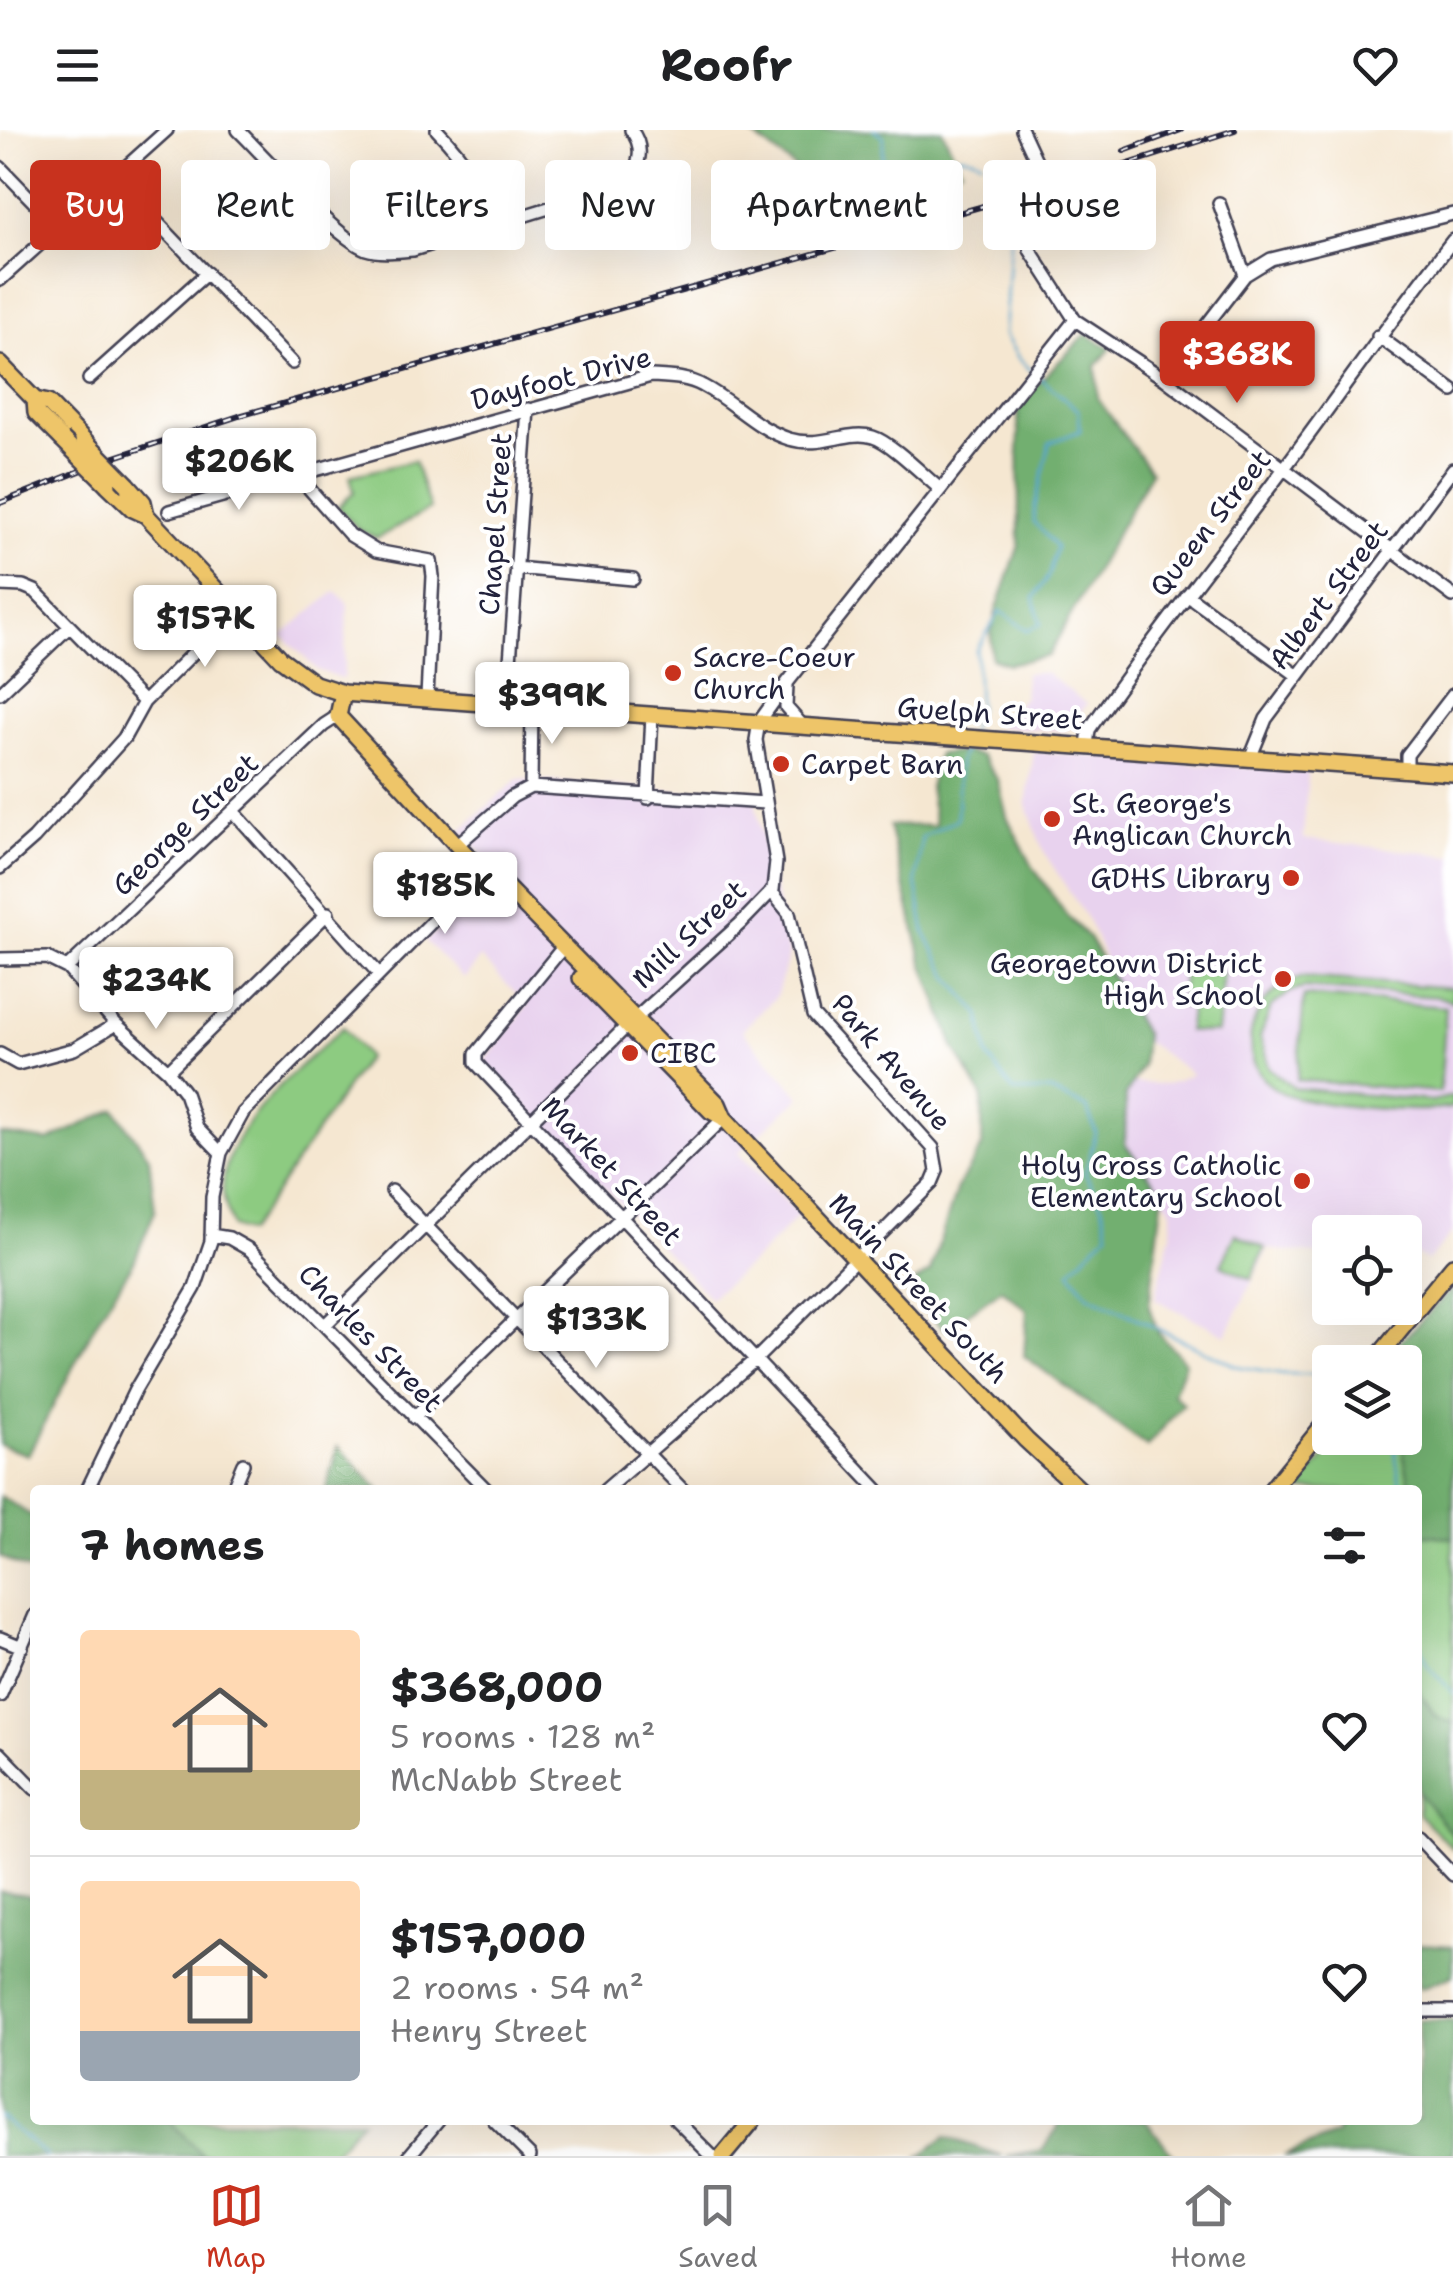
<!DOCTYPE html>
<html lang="en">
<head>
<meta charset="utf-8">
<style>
	:root { --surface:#fff; --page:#f6f6f6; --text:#202124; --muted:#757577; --line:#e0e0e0; --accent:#c8321e }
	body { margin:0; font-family:"Shantell Sans",sans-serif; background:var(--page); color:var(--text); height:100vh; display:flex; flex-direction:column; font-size:38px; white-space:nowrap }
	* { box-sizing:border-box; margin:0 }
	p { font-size:32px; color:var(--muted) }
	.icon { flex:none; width:55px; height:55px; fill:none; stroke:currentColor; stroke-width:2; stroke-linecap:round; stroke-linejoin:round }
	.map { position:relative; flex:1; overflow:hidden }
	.panel { position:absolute; left:30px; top:1355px; width:1392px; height:640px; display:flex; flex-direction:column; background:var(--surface); border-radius:10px; box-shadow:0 10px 40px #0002 }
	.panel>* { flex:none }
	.hud { position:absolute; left:30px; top:30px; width:1395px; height:90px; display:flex; gap:20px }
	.tools { position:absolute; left:1312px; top:1085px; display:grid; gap:20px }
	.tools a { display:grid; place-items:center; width:110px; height:110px; border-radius:10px; background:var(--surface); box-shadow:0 10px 40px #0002; font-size:50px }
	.price { position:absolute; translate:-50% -85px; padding:0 22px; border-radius:10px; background:#fff; color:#222; font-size:32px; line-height:65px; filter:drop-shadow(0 2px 5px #0008) }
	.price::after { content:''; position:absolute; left:50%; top:60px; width:30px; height:22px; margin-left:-15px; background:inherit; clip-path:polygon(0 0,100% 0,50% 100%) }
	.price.on { background:var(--accent); color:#fff }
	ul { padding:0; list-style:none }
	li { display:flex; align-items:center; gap:30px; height:250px; padding:0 50px }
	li+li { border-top:2px solid var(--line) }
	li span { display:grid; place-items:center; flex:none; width:280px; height:200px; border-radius:10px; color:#555 }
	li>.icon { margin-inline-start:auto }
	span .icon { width:120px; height:120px; fill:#fffc; stroke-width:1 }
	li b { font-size:42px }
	h2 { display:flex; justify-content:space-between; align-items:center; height:120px; padding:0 50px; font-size:42px }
	.pill { padding:0 35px; border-radius:10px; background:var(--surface); box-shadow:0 10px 40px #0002; font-size:35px; line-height:90px }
	.pill.on { background:var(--accent); color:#fff }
	header { display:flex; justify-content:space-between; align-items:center; height:130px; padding:0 50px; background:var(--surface); font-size:45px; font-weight:700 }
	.tab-bar { display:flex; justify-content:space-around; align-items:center; height:140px; border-top:2px solid var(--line); background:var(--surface); font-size:28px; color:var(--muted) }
	.tab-bar a { display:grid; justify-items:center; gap:5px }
	.tab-bar .on { color:var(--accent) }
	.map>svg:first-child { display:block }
</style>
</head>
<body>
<header><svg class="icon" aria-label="menu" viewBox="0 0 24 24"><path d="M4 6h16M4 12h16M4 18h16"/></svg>Roofr<svg class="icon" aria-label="heart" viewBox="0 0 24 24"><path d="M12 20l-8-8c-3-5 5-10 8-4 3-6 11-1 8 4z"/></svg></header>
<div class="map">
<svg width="1453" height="2026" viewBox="0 0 1453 2026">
	<rect width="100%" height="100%" fill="#fff"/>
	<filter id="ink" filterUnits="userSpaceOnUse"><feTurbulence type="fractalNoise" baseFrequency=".01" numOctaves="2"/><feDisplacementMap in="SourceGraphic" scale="20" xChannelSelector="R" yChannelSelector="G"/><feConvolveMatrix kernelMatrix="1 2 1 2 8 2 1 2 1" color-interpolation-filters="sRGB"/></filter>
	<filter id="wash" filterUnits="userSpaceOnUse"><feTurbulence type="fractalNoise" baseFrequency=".0048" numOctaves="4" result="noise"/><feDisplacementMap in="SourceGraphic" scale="40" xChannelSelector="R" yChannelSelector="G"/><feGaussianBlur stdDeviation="2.25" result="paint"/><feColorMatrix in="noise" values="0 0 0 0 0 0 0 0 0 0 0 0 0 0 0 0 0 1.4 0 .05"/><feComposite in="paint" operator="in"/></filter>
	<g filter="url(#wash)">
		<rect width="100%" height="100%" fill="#f5e7d1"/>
		<path fill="#e8d2ee" d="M336,461l12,13 -5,75 -26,-9 -35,-35z
			M1025,543h21l41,31 -18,24 -5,3 -68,-4 28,-30z
			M1034,622l274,20 -5,67 150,17v376l-26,29 -22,-13v-16h-75v24l-62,-7 -42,86 -71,-36 17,-70v-19l-44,-58 -9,-50 12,-19 37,1 24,-10 -54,-38 -49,-114 -46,-71 -17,-47z
			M518,649l236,18 35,158 -13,42 -34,33 59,67 -63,56 61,62 -40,41 -49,42 -226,-236 43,-57 -46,-47 -17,21 -39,-38 75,-68 -40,-42z"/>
		<path fill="#8dcb81" stroke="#58765e" stroke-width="2.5" d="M414,331l16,48 -53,29 -18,-8 -21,-23 16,-15 -4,-16z
			M1194,841l29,1 -6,61 -29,-2 2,-25h-9l2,-32 11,1z
			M1302,847l151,11v14l-14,-5 -135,-9 -14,4 -19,15 -11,30 10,32 24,19 138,13 21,-5v11c-27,8 -153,-1 -176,-17 -48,-31 -26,-100 25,-113z
			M1304,866l142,11 -6,85 -143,-12z
			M343,897l24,30 -119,176 -16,-6c-3,-12 -9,-26 -9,-38 0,-63 78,-122 120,-162z
			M1236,1104l29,14 -14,31 -30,-14z
			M1453,1178v541l-35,-35v-324h-121l45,-52h63z
			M169,1990h193l-32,36h-131z"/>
		<path fill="#72af6f" stroke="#4a6855" stroke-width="2.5" d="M746,0h196l19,38 -125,38 -48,-44z
			M1086,204l25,14 -15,18 2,33 53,73 -103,184 -40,8 -17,-6v-26l6,-24 22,-63 -1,-142z
			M965,622l16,4 17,24 9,37 26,50 34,49 22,22 56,97 -3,31 -16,29 -1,49 38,49 -14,114 9,25 27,30 -12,32 10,10 -36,43 -123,-91 3,-46 -25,-21 -57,41 -41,-40 26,-18 27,-84 25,-41v-51l-28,-49 -31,-84 -34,-137 46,-1 -6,-38 9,-33z
			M115,979l34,48 6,54 -21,51 -34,53 -72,140 -28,-10v-311l48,7z
			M1453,1158v250l-32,-4 -3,-16v-28h-7l-11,-52h5v-76h-11l1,-15z
			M338,1316l42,44h-54z
			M0,1366l35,22v55l-35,-16z
			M1418,1559l17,27 18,7v113l-35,-44z
			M0,1761l28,4 7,4v221h134l34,36h-203z
			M1418,1814l35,2v30l-33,13 -2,-2z
			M1418,1890l35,1v135h-169l52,-22 2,-14h80z
			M1058,1990h87l29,36h-169l37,-6 15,-20z
			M946,2007l56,19h-82z"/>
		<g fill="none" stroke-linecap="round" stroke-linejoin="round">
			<path stroke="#54a5cf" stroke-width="2.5" d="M874,0l10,7 -2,24 4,11c35,0 61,-28 96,-11
				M1011,97l-7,107 15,25 13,12
				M970,601l8,-22 -2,-58 24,-40 27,19 14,-6 -7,-26 15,-23 7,-28 -23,-26c2,-27 13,-51 16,-78l31,-12 -1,-20 -41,-35
				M966,613l-7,19 -2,57 -35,18 -6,44 9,52 25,45 30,37 8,42 26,35 36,-1 37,17 9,25 -11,40 17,33 6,26 -38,39 18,24 148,71 48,8h46
				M1393,1308l8,52
				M1418,1414v15
				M1418,1512l9,22 26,29
				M0,1987l47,39"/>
		</g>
	</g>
	<g filter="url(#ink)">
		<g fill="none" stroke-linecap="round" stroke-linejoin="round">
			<g stroke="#424052" stroke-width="16">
				<path id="minor" d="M238,0c28,27 96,107 128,119 15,5 32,2 47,1l210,-65c16,-15 23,-36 8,-55
					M437,0c30,31 44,54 53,96
					M1022,0l19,41 8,27 -2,14 -16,24 -1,14 45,70 90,59 288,217
					M0,37l57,59
					M114,47l178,186
					M1219,73l26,72
					M0,150l167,-150
					M1378,206l75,55
					M89,249l118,-106
					M1165,249l80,-104 26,-16 182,-45
					M298,346l52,59 26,16 55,10 2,15 -6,121
					M169,381l482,-135c18,1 36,1 52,10 31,16 52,42 86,53 33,10 59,-10 84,-2 19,6 50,38 67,52
					M516,438l117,11
					M0,455l23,1 12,5 109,111
					M1187,465l111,81
					M787,555l-1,22 16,18
					M0,563l69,-66
					M507,574l21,-295
					M1087,615l2,-15c62,-91 131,-175 196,-263 57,-76 110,-153 168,-227
					M1251,626l15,-37 187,-250
					M1407,640v-15l46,-60
					M531,657l234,16
					M531,657l1,-82
					M648,668l4,-84
					M234,682l145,162
					M457,715l55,-48 19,-10
					M0,738l34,-30 90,-100 20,-36 92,-92
					M564,816l-88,108v9l402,427
					M0,829l47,-1 20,10 49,56 52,47 17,22 12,35 24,25
					M67,838l257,-243 14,-9
					M0,924l18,10 56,-15 42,-25
					M168,941l160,-158
					M392,1061l291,299
					M211,1105l18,3 21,12 237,240
					M325,1195l301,-298 115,-104 32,-33 3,-28 -20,-122 3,-18 28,-39 288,-363
					M414,1288l310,-300
					M87,1360l48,-100 60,-102 16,-47 1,-44 9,-44 22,-40 239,-242
					M232,1360l11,-26
					M605,1360l151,-131 176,-176 5,-12 -4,-23 -120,-133 -24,-102 -18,-22
					M0,1508l22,9
					M0,1566l35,-81
					M0,1623l35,36
					M1418,1708l35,37
					M1418,1881h35
					M494,1990l36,36
					M676,1990l36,36
					M409,2026l30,-36"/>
			</g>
			<g stroke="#424052" stroke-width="20">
				<path id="major" d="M0,234l35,36 13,3 35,36
					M35,270l1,13 26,26
					M108,355l25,24 13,6 135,144 34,25 28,9 1110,80
					M128,355l15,17 3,13
					M343,563l-5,23 119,129 25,26 14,6 222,227 6,14 302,322 54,50
					M581,848l130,133 13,7
					M1374,1232l79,-96
					M1271,1360l59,-73
					M723,2026l30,-36"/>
			</g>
			<use href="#minor" stroke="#fff" stroke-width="11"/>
			<use href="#major" stroke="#eec569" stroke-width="15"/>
			<g stroke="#22223b" stroke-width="6">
				<path id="rail" d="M1124,21l57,-21
					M0,373l115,-46 124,-41 861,-243 135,-43"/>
			</g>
			<use href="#rail" stroke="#fff" stroke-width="2.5" stroke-dasharray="8" stroke-linecap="butt"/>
			<g stroke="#424052" stroke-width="20" stroke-linecap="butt">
				<path id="major-bridge" d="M62,309l46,46
					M83,309l45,46"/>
			</g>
			<use href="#major-bridge" stroke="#eec569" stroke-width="15"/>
		</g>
	</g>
	<g fill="#c8321e" stroke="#fff" stroke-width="4">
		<circle cx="673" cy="543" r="10"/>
		<circle cx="781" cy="634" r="10"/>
		<circle cx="1052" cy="689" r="10"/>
		<circle cx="1291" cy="748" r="10"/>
		<circle cx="1283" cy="849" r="10"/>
		<circle cx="630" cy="923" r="10"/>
		<circle cx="1302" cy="1051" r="10"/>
	</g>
	<g text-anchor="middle" stroke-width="8" stroke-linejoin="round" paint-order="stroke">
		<g font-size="28" fill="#22223b" stroke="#fff">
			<text transform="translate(561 248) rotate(-14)" y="10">Dayfoot Drive</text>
			<text transform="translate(1210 393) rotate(-52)" y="10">Queen Street</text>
			<text transform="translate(495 394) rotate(-86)" y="10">Chapel Street</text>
			<text transform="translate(1328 465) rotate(-53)" y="10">Albert Street</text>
			<text transform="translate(990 583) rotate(4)" y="10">Guelph Street</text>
			<text transform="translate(185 694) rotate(-44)" y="10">George Street</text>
			<text transform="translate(689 804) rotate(-43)" y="10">Mill Street</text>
			<text transform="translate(892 932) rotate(50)" y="10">Park Avenue</text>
			<text transform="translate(612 1041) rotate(47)" y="10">Market Street</text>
			<text transform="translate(919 1158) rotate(47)" y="10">Main Street South</text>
			<text transform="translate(371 1208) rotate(46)" y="10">Charles Street</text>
		</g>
		<g font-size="28" fill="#22223b" stroke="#fff" text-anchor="start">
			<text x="693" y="537">Sacre-Coeur<tspan x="693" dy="32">Church</tspan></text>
			<text x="801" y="644">Carpet Barn</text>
			<text x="1072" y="683">St. George's<tspan x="1072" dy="32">Anglican Church</tspan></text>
			<text x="1271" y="758" text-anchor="end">GDHS Library</text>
			<text x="1263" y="843" text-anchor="end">Georgetown District<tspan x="1263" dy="32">High School</tspan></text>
			<text x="650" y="933">CIBC</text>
			<text x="1282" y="1045" text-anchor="end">Holy Cross Catholic<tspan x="1282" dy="32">Elementary School</tspan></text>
		</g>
	</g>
</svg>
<div class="tools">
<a><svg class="icon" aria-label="locate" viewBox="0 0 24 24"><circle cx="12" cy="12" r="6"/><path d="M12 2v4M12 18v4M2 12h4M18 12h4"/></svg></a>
<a><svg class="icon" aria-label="layers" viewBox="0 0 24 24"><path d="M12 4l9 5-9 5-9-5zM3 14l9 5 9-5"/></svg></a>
</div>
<b class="price on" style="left:1237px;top:276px">$368K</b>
<b class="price" style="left:239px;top:383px">$206K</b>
<b class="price" style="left:205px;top:540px">$157K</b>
<b class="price" style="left:552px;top:617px">$399K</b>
<b class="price" style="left:445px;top:807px">$185K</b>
<b class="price" style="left:156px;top:902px">$234K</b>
<b class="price" style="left:596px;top:1241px">$133K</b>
<div class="hud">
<a class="pill on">Buy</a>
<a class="pill">Rent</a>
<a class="pill">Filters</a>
<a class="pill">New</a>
<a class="pill">Apartment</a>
<a class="pill">House</a>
</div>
<section class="panel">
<h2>7 homes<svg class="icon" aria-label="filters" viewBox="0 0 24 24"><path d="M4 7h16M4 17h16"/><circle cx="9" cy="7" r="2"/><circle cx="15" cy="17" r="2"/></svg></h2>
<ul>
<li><span style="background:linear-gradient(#ffd9b3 70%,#c2b280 0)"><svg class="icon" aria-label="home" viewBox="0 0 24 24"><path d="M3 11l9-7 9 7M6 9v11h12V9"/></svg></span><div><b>$368,000</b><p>5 rooms · 128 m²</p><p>McNabb Street</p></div><svg class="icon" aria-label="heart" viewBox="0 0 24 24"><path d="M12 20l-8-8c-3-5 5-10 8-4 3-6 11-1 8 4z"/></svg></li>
<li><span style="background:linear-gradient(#ffd9b3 75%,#9aa5b1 0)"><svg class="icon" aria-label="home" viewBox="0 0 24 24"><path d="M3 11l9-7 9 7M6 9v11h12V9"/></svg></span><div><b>$157,000</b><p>2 rooms · 54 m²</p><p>Henry Street</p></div><svg class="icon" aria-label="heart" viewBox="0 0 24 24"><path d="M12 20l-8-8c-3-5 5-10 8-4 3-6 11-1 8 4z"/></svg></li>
</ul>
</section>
</div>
<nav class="tab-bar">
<a class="on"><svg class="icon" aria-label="map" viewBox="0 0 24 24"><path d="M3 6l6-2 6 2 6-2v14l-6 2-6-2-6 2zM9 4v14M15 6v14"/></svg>Map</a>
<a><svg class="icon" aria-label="saved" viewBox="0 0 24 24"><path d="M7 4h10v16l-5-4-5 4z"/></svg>Saved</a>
<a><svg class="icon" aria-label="home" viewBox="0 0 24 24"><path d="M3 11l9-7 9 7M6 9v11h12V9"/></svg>Home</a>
</nav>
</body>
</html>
